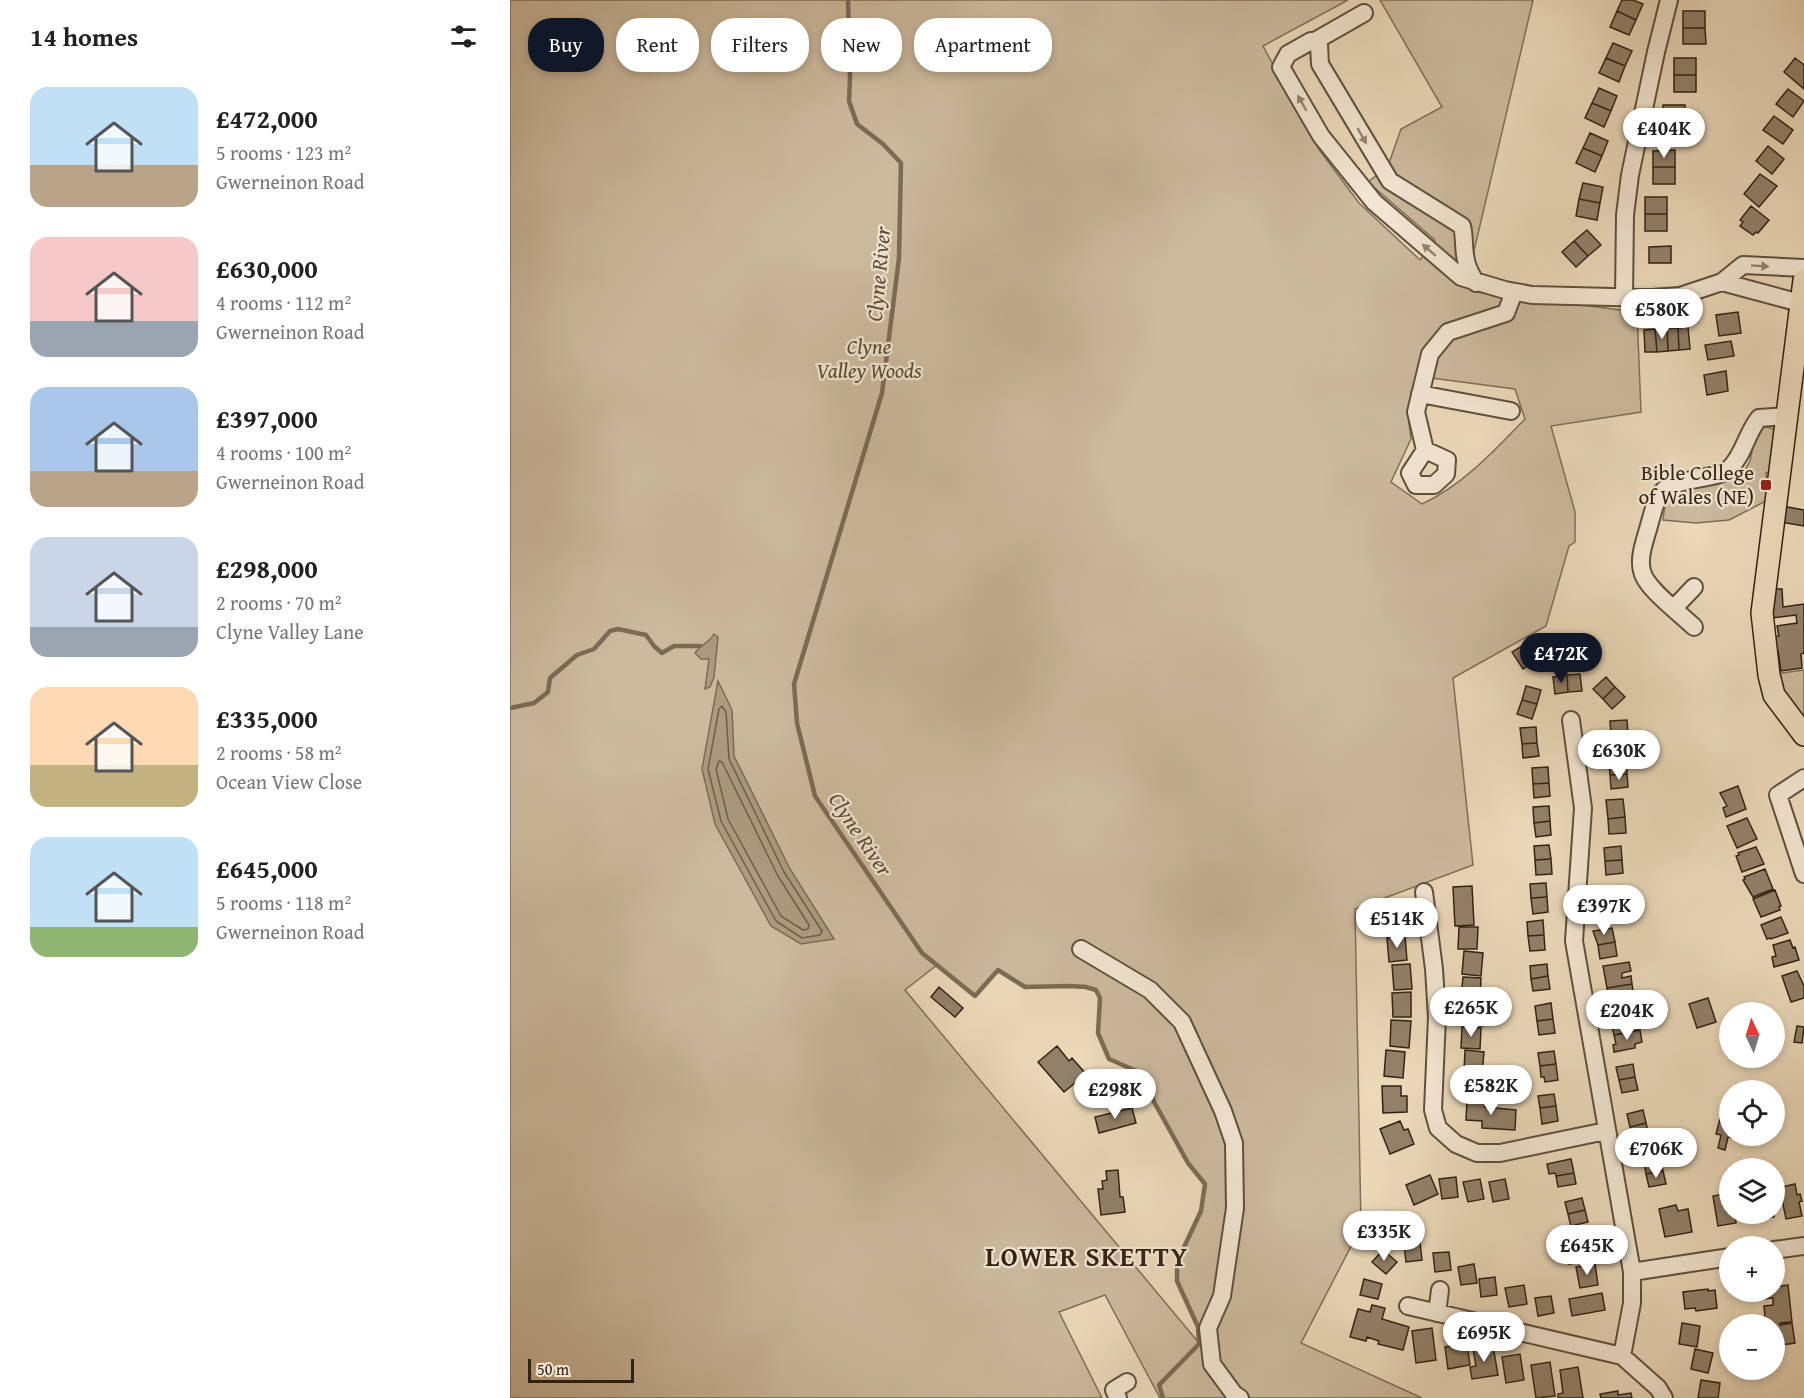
<!DOCTYPE html>
<html lang="en">
<head>
<meta charset="utf-8">
<style>
	:root { --surface:#fff; --page:#f6f6f6; --text:#222; --muted:#767676; --accent:#111827 }
	body { margin:0; font-family:"Gentium Book Plus",serif; background:var(--page); color:var(--text); height:100vh; display:flex; flex-direction:column; font-size:22px; white-space:nowrap }
	* { box-sizing:border-box; margin:0 }
	p { font-size:20px; color:var(--muted) }
	.icon { flex:none; width:33px; height:33px; fill:none; stroke:currentColor; stroke-width:2; stroke-linecap:round; stroke-linejoin:round }
	.map { position:relative; flex:1; overflow:hidden }
	.sheet { display:flex; flex-direction:column; background:var(--surface); width:510px }
	.sheet>* { flex:none }
	.top-card { position:absolute; left:18px; top:18px; width:570px; height:54px; display:flex; gap:12px }
	.needle { width:39px; rotate:356deg }
	.tools { position:absolute; left:1209px; top:1002px; display:grid; gap:12px }
	.tools a { display:grid; place-items:center; width:66px; height:66px; border-radius:50%; background:var(--surface); box-shadow:0 3px 9px #0003; font-size:30px }
	.scale { position:absolute; left:18px; bottom:15px; width:106px; box-sizing:border-box; padding-left:6px; border:3px solid #322213; border-top:0; font-size:16px; line-height:21px; white-space:nowrap; color:#322213; -webkit-text-stroke:4px #f2e6d2; paint-order:stroke }
	.price { position:absolute; translate:-50% -51px; padding:0 14px; border-radius:21px; background:#fff; color:#222; font-size:20px; line-height:39px; filter:drop-shadow(0 2px 3px #0008) }
	.price::after { content:''; position:absolute; left:50%; top:36px; width:18px; height:14px; margin-left:-9px; background:inherit; clip-path:polygon(0 0,100% 0,50% 100%) }
	.price.active { background:var(--accent); color:#fff }
	ul { padding:0; list-style:none }
	li { display:flex; align-items:center; gap:18px; height:150px; padding:0 30px }
	li span { display:grid; place-items:center; flex:none; width:168px; height:120px; border-radius:18px; color:#555 }
	li>.icon { margin-inline-start:auto }
	span .icon { width:72px; height:72px; fill:#fffc; stroke-width:1 }
	li b { font-size:26px }
	h2 { display:flex; justify-content:space-between; align-items:center; height:72px; padding:0 30px; font-size:26px }
	.chip { padding:0 21px; border-radius:24px; background:var(--surface); box-shadow:0 3px 9px #0003; font-size:21px; line-height:54px }
	.chip.active { background:var(--accent); color:#fff }
	main { display:flex; flex:1; min-height:0 }
	.map>svg:first-child { display:block }
</style>
</head>
<body>
<main>
<section class="sheet">
<h2>14 homes<svg class="icon" aria-label="filters" viewBox="0 0 24 24"><path d="M4 7h16M4 17h16"/><circle cx="9" cy="7" r="2"/><circle cx="15" cy="17" r="2"/></svg></h2>
<ul>
<li><span style="background:linear-gradient(#bfe0f5 65%,#b9a48a 0)"><svg class="icon" aria-label="home" viewBox="0 0 24 24"><path d="M3 11l9-7 9 7M6 9v11h12V9"/></svg></span><div><b>£472,000</b><p>5 rooms · 123 m²</p><p>Gwerneinon Road</p></div></li>
<li><span style="background:linear-gradient(#f6c9c9 70%,#9aa5b1 0)"><svg class="icon" aria-label="home" viewBox="0 0 24 24"><path d="M3 11l9-7 9 7M6 9v11h12V9"/></svg></span><div><b>£630,000</b><p>4 rooms · 112 m²</p><p>Gwerneinon Road</p></div></li>
<li><span style="background:linear-gradient(#a9c7e8 70%,#b9a48a 0)"><svg class="icon" aria-label="home" viewBox="0 0 24 24"><path d="M3 11l9-7 9 7M6 9v11h12V9"/></svg></span><div><b>£397,000</b><p>4 rooms · 100 m²</p><p>Gwerneinon Road</p></div></li>
<li><span style="background:linear-gradient(#c9d6e8 75%,#9aa5b1 0)"><svg class="icon" aria-label="home" viewBox="0 0 24 24"><path d="M3 11l9-7 9 7M6 9v11h12V9"/></svg></span><div><b>£298,000</b><p>2 rooms · 70 m²</p><p>Clyne Valley Lane</p></div></li>
<li><span style="background:linear-gradient(#ffd9b3 65%,#c2b280 0)"><svg class="icon" aria-label="home" viewBox="0 0 24 24"><path d="M3 11l9-7 9 7M6 9v11h12V9"/></svg></span><div><b>£335,000</b><p>2 rooms · 58 m²</p><p>Ocean View Close</p></div></li>
<li><span style="background:linear-gradient(#bfe0f5 75%,#8fb573 0)"><svg class="icon" aria-label="home" viewBox="0 0 24 24"><path d="M3 11l9-7 9 7M6 9v11h12V9"/></svg></span><div><b>£645,000</b><p>5 rooms · 118 m²</p><p>Gwerneinon Road</p></div></li>
</ul>
</section>
<div class="map">
<svg width="1294" height="1398" viewBox="0 0 1294 1398">
	<rect width="100%" height="100%" fill="#ebd9ba"/>
	<filter id="stains"><feTurbulence type="fractalNoise" baseFrequency=".00333" numOctaves="4"/><feColorMatrix values="0 0 0 0 .2 0 0 0 0 .09 0 0 0 0 .02 0 0 0 .5 -.17"/></filter>
	<radialGradient id="worn" r=".72"><stop offset=".6" stop-color="#630" stop-opacity="0"/><stop offset="1" stop-color="#630" stop-opacity=".3"/></radialGradient>
	<path fill="#ccba9e" stroke="#7f6e58" stroke-width="1.5" fill-rule="evenodd" d="M0,0h838l-85,46 55,102 41,55 61,57 15,-20 -67,-58 20,-16 13,-37 41,-22 -62,-107h153l-60,255 4,37 160,20 4,100 -90,14 24,86v30l-6,4 -23,80 -93,52 20,187 -118,44 6,318 -60,116 121,55h-262l-55,-103 -46,17 43,86h-592zM906,376l99,13 10,30c-31,32 -62,66 -103,85l-31,-22 20,-43 -2,-16 2,-21zM427,965l38,31 23,-26 27,17 45,-1 16,1 10,3 4,8 -2,35 11,26 41,18 3,23 35,63 17,21 -4,27 -24,51v19l21,46 1,16 -294,-353z
		M1255,427l6,1 5,4 -4,40 -6,1 2,22 2,4 -41,21 -33,3 -33,-3 2,-16 10,-11 55,-13 16,-12 4,-7 5,-24 6,-9z
		M1294,670v54l-25,-31 -4,-19z"/>
	<path fill="#ac9b81" stroke="#7b6b55" stroke-width="1.5" d="M204,634l4,3 -4,40 -4,10 -5,2 4,-30h-8l-6,-6c6,-9 14,-10 19,-19z
		M208,681l14,29 2,46 56,113 44,70 -33,5 -30,-18 -56,-102 -13,-55z"/>
	<g fill="none" stroke-linecap="round" stroke-linejoin="round">
		<path stroke="#6f5e4a" stroke-width="1.5" d="M212,706l4,6 3,47 55,113 38,59 -2,4 -18,3 -26,-17 -55,-100 -13,-52 11,-60z
			M209,761l3,1 56,114 31,49 -1,4 -5,1 -22,-14 -53,-97 -12,-50z"/>
		<path stroke="#7b6b55" stroke-width="4.5" d="M338,0l2,77 -1,24 8,23 26,20 18,19 -2,95 -17,135 -88,291 3,39 18,73 107,157 53,43 23,-26 27,17 45,-1 16,1 10,3 4,8 -2,35 11,26 41,18 3,23 35,63 17,21 -4,27 -24,51v19l21,46 1,17 -40,41 4,13
			M0,708l24,-5 14,-11 2,-14 27,-23 17,-6 16,-18 8,-2 28,6 8,11 8,7 12,-7h26"/>
	</g>
	<path fill="#92816a" stroke="#322213" stroke-width="1.5" d="M1112,0h11l10,4 -7,16 -19,-9z
		M1107,11l19,9 -7,15 -19,-8z
		M1173,11h22v17h-22z
		M1173,28h22l1,16h-23z
		M1103,43l19,8 -7,15 -19,-8z
		M1096,58l19,8 -6,16 -20,-9z
		M1164,58h22v17h-22z
		M1285,58l9,7v24l-20,-17z
		M1164,75h22v17h-22z
		M1089,88l18,8 -6,15 -19,-8z
		M1278,89l16,12 -11,16 -17,-13z
		M1082,103l19,8 -7,16 -19,-9z
		M1153,105h22v17h-22z
		M1264,116l19,14 -10,14 -20,-14z
		M1153,122h22v17h-22z
		M1080,133l18,8 -6,15 -19,-8z
		M1258,146l16,13 -12,15 -16,-13z
		M1073,148l19,8 -7,16 -19,-9z
		M1165,150v17h-22v-16z
		M1143,167h22v17h-22z
		M1250,174l17,12 -18,21 -15,-13z
		M1073,183l20,4 -3,16 -21,-4z
		M1135,197h22v17h-22z
		M1069,199l21,4 -3,17 -21,-4z
		M1241,206l18,14 -11,13 -2,-1 -3,3 -13,-9 3,-4 -3,-2z
		M1135,214h22v17h-22z
		M1077,230l14,15 -13,11 -14,-15z
		M1064,241l14,15 -12,11 -14,-15z
		M1161,246v17h-22v-16z
		M1228,312l3,21 -22,3 -3,-21z
		M1178,327l2,22 -11,1 -1,-22z
		M1157,328l1,23 -11,1 -2,-23z
		M1157,328h11l1,22 -11,1z
		M1145,329l2,23h-12l-1,-22z
		M1221,341l3,15 -26,4 -3,-15z
		M1216,371l2,20 -21,4 -3,-20z
		M1272,506l22,4v16l-24,-4z
		M1259,589h13l1,18 21,-3v49l-3,1 1,14 -21,3 -3,-20 -3,1 -2,-15 6,-1 -2,-10 20,-3 -1,-8 -25,3z
		M1012,646l10,17 -9,6 -11,-17z
		M1070,674l2,17 -14,1 -1,-17z
		M1057,675l1,17 -13,2 -2,-17z
		M1096,677l9,10 -12,12 -10,-10z
		M1016,686l15,4 -4,14 -15,-4z
		M1105,687l10,10 -13,12 -9,-10z
		M1012,700l15,4 -5,15 -15,-5z
		M1117,720l1,13 -17,2 -1,-14z
		M1026,727l1,16 -15,1 -2,-16z
		M1118,733l1,14 -17,1 -1,-13z
		M1027,743l2,13 -16,2 -1,-14z
		M1116,760l1,14 -17,1 -1,-14z
		M1038,767l1,16 -16,1 -1,-16z
		M1117,774l1,13 -17,2 -1,-14z
		M1039,783l1,13 -16,2 -1,-14z
		M1228,786l8,23 -20,8 -3,-9 4,-2 -7,-13z
		M1113,799l2,18 -17,2 -2,-19z
		M1039,806l1,15 -16,2 -1,-16z
		M1115,817l1,16 -17,1 -1,-15z
		M1237,818l10,21 -20,9 -10,-22z
		M1040,821l1,14 -15,2 -2,-14z
		M1039,845l2,14 -16,1 -1,-14z
		M1111,846l1,14 -17,1 -1,-13z
		M1246,847l8,17 -22,8 -6,-16 3,-1 -1,-2z
		M1041,859l1,15 -16,1 -1,-15z
		M1112,860l1,13 -17,2 -1,-14z
		M1255,869l8,20 -20,8 -10,-17 2,-1 -1,-2z
		M1036,883l1,14 -16,1 -1,-14z
		M962,886l2,39 -19,1 -2,-39z
		M1090,889h17v14h-17z
		M1265,890l6,16 -2,1 1,3 -19,7 -8,-18z
		M1037,897l1,15 -15,2 -2,-16z
		M1090,903h17l1,13 -18,1z
		M1271,917l7,16 -17,6 -1,-1 -3,1 -6,-14z
		M1033,920l1,15 -16,1 -1,-14z
		M949,927h19l-1,22h-19z
		M1102,928l3,14 -17,3 -5,-14z
		M1034,935l1,15 -15,1 -2,-15z
		M895,936l2,24 -18,2 -2,-24z
		M1280,940l3,8 2,-1 4,13 -25,7 -2,-10 4,-1 -3,-11z
		M1105,942l2,14 -17,3 -2,-14z
		M954,951l19,2 -2,23 -19,-2z
		M1119,962l2,9 -9,2v5l9,-2 1,8 -25,4 -4,-22z
		M900,964l2,25 -18,1 -2,-25z
		M1037,964l1,12 -17,3 -1,-13z
		M1287,971l7,15v12l-13,4 -9,-26z
		M1038,976l2,13 -17,2 -2,-12z
		M953,977l18,1 -1,21 -19,-1z
		M1122,984l2,14 -7,1 1,7 -18,3 -3,-21z
		M429,987l24,21 -8,9 -24,-20z
		M901,992v25h-18l-1,-24z
		M1198,998l8,24 -19,6 -8,-24z
		M1041,1003l2,16 -16,2 -2,-15z
		M956,1005h18l-1,21 -18,-1z
		M1126,1007l4,23 -26,5 -3,-14h5l-2,-10z
		M1043,1019l2,14 -16,2 -2,-14z
		M881,1020l20,1 -2,27 -19,-2z
		M1287,1026l7,1 -2,16 -8,-1z
		M952,1027l19,1 -1,21 -19,-1z
		M1130,1030l2,12 -7,2v4l-21,4 -1,-7 3,-1 -2,-9z
		M547,1046l12,15 3,-3 14,16 -22,18 -26,-30z
		M876,1050l19,2 -2,26 -19,-2z
		M955,1050l19,2 -2,22 -18,-1z
		M1044,1051l2,13 -16,2 -2,-13z
		M1046,1064l2,16 -13,2 -1,-5h-3l-1,-11z
		M1123,1064l2,13 -16,3 -3,-13z
		M607,1076l21,6 -3,13 -22,-6z
		M956,1076l18,1 -1,20 -19,-1z
		M1125,1077l3,13 -16,3 -3,-13z
		M872,1086h19v10h6v16l-24,1z
		M1044,1094l2,12 -16,2 -2,-12z
		M957,1101l18,1v5l31,3 -1,20 -33,-2v-7l-16,-1z
		M1046,1106l2,15 -16,3 -2,-16z
		M622,1108l4,15 -37,10 -4,-16z
		M1133,1110l3,13 -16,4 -3,-13z
		M1210,1119l10,3v14h3l-1,2 -4,-1 -3,13 -7,-2 3,-13 -5,-1z
		M890,1121l4,9 4,-1 6,15 -24,10 -10,-25z
		M1136,1123l3,13 -17,3 -2,-12z
		M1150,1158l3,13 -17,3 -2,-13z
		M1061,1159l3,14 -18,3 -1,-3 -6,1 -2,-10z
		M608,1170l2,27h3l2,15 -24,3 -3,-26h5l-1,-8 5,-1 -1,-9z
		M1153,1171l3,13 -17,3 -3,-13z
		M1064,1173l2,11 -18,3 -2,-11z
		M920,1175l8,19 -24,11 -8,-20z
		M946,1177l2,20 -16,2 -3,-20z
		M970,1179l4,20 -16,3 -5,-20z
		M995,1179l4,20 -16,3 -4,-20z
		M1285,1184l2,11 3,-1 2,7 -3,1 3,14 -16,3 -4,-20 -8,2v-12z
		M1220,1193v21h5l1,9 -18,3 -5,-30z
		M1072,1198l3,12 -17,4 -3,-12z
		M1166,1205l2,6 10,-2 4,23 -27,5 -6,-28z
		M1075,1210l3,12 -17,4 -3,-12z
		M1241,1214h23v3l-22,3z
		M910,1242l2,18 -16,2 -2,-18z
		M1081,1243l3,16 -25,5 -3,-16z
		M873,1250l14,12 -11,12 -14,-12z
		M939,1252l2,18 -16,2 -2,-19z
		M964,1264l3,19 -16,2 -3,-18z
		M1085,1264l3,21 -18,3 -4,-21z
		M985,1277l2,18 -16,2 -2,-18z
		M854,1279l18,5 -4,15 -18,-4z
		M1014,1285l3,19 -18,3 -4,-19z
		M1278,1285l4,37 -12,1v2l12,-2 3,20 -21,3v-22h-15v-5l6,-1 -1,-12 9,-1v-7l-9,1 -1,-7h11v-5z
		M1198,1289v2l7,-1 2,18 -21,3 -1,-3 -10,1 -2,-17z
		M1092,1293l3,17 -33,6 -3,-17z
		M1041,1296l3,17 -16,3 -3,-18z
		M862,1305l13,3 -3,11 27,8 -6,23 -25,-6 1,-3 -12,-4 -1,4 -16,-4 8,-28 12,3z
		M1172,1323l18,3 -3,21 -18,-3z
		M922,1328l4,32 -20,3 -4,-32z
		M957,1344l3,21 -22,4 -3,-22z
		M983,1346l5,29 -26,4 -2,-12 6,-1 -3,-17z
		M1185,1349l18,4 -5,20 -17,-4z
		M1010,1354l4,26 -18,3 -4,-26z
		M1040,1362l5,34 -19,2 -5,-33z
		M1068,1367l5,31h-25v-4l5,-1 -3,-23z
		M1191,1380l19,3 -2,15h-20z
		M1108,1391v4l13,-2 1,5h-31l-1,-4z"/>
	<g fill="none" stroke-linecap="round" stroke-linejoin="round">
		<g stroke="#60503d" stroke-width="20">
			<path id="minor" d="M805,41l49,-28
				M1212,282l78,21
				M966,283c-4,-7 -9,-15 -10,-23 -3,-11 -1,-22 -4,-34l-72,-45 -70,-117 -1,-19 -4,-4h-4l-23,13 -7,13 40,69 53,66 87,75 44,13 27,5 120,3 28,-2 42,-14 21,-17 61,3
				M1114,297l1,-82 5,-40 26,-123 13,-52
				M910,394l91,17
				M915,450l-15,23 6,12h18l12,-11 1,-14 -22,-10 -9,-38 14,-58 18,-22 58,-19 8,-21
				M1164,608l20,-21
				M1184,627c-13,-13 -49,-39 -52,-56 -4,-15 4,-33 8,-49 4,-13 6,-28 18,-35 15,-9 50,-8 61,-18 15,-14 17,-35 30,-51l29,-2
				M1061,720l12,88 -9,133 58,331v31l-10,53 36,32 6,10
				M1294,778l-26,17 26,79
				M914,892l10,77 3,48 -4,93 5,18 18,16 21,9h23l106,-22
				M571,949l69,41 32,32 41,89 11,32 1,65 -13,88 -14,32 4,36 22,30 6,4
				M1264,1250l30,-4
				M1122,1272l98,-15
				M898,1306l214,50
				M927,1313l3,-23
				M608,1398l-4,-8 13,-8"/>
		</g>
		<g stroke="#322213" stroke-width="24">
			<path id="major" d="M1294,280l-42,333 7,62 5,20 30,40"/>
		</g>
		<use href="#minor" stroke="#f2e6d2" stroke-width="16"/>
		<use href="#major" stroke="#ebd9ba" stroke-width="21"/>
	</g>
	<defs><path id="oneway-solid" d="M-6-.8H1V-3.2L6.5 0L1 3.2V.8H-6Z" transform="scale(1.5)"/></defs>
	<g fill="#928472">
		<use href="#oneway-solid" transform="translate(792 103) rotate(-120)"/>
		<use href="#oneway-solid" transform="translate(852 136) rotate(60)"/>
		<use href="#oneway-solid" transform="translate(919 250) rotate(-139)"/>
		<use href="#oneway-solid" transform="translate(1250 266) rotate(4)"/>
	</g>
	<rect fill="#8f2418" stroke="#f2e6d2" stroke-width="2" x="1250" y="479" width="12" height="12" rx="3"/>
	<g text-anchor="middle" stroke-width="4.5" stroke-linejoin="round" paint-order="stroke">
		<g font-size="21" font-style="italic" fill="#584836" stroke="#f2e6d2">
			<text x="359" y="354">Clyne<tspan x="359" dy="24">Valley Woods</tspan></text>
		</g>
		<g font-size="21" fill="#322213" stroke="#f2e6d2" text-anchor="end">
			<text x="1244" y="480">Bible College<tspan x="1244" dy="24">of Wales (NE)</tspan></text>
		</g>
		<g font-size="22" font-style="italic" fill="#5d4c3a" stroke="#f2e6d2">
			<text transform="translate(368 274) rotate(-85)" y="8">Clyne River</text>
			<text transform="translate(351 834) rotate(56)" y="8">Clyne River</text>
		</g>
		<g font-size="27" font-weight="bold" letter-spacing="1.5" fill="#322213" stroke="#f2e6d2">
			<text x="577" y="1266">LOWER SKETTY</text>
		</g>
	</g>
	<rect width="100%" height="100%" filter="url(#stains)"/>
	<rect width="100%" height="100%" fill="url(#worn)"/>
</svg>
<div class="tools">
<a><svg class="needle" viewBox="-14 -14 28 28"><path d="M0-13l5 13h-10z" fill="#e53935"/><path d="M0 13l5-13h-10z" fill="#767676"/></svg></a>
<a><svg class="icon" aria-label="locate" viewBox="0 0 24 24"><circle cx="12" cy="12" r="6"/><path d="M12 2v4M12 18v4M2 12h4M18 12h4"/></svg></a>
<a><svg class="icon" aria-label="layers" viewBox="0 0 24 24"><path d="M12 4l9 5-9 5-9-5zM3 14l9 5 9-5"/></svg></a>
<a>+</a>
<a>−</a>
</div>
<div class="scale">50 m</div>
<b class="price" style="left:1154px;top:159px">£404K</b>
<b class="price" style="left:1152px;top:340px">£580K</b>
<b class="price active" style="left:1051px;top:684px">£472K</b>
<b class="price" style="left:1109px;top:781px">£630K</b>
<b class="price" style="left:1094px;top:936px">£397K</b>
<b class="price" style="left:887px;top:949px">£514K</b>
<b class="price" style="left:961px;top:1038px">£265K</b>
<b class="price" style="left:1117px;top:1041px">£204K</b>
<b class="price" style="left:981px;top:1116px">£582K</b>
<b class="price" style="left:605px;top:1120px">£298K</b>
<b class="price" style="left:1146px;top:1179px">£706K</b>
<b class="price" style="left:874px;top:1262px">£335K</b>
<b class="price" style="left:1077px;top:1276px">£645K</b>
<b class="price" style="left:974px;top:1363px">£695K</b>
<div class="top-card">
<a class="chip active">Buy</a>
<a class="chip">Rent</a>
<a class="chip">Filters</a>
<a class="chip">New</a>
<a class="chip">Apartment</a>
</div>
</div>
</main>
</body>
</html>
